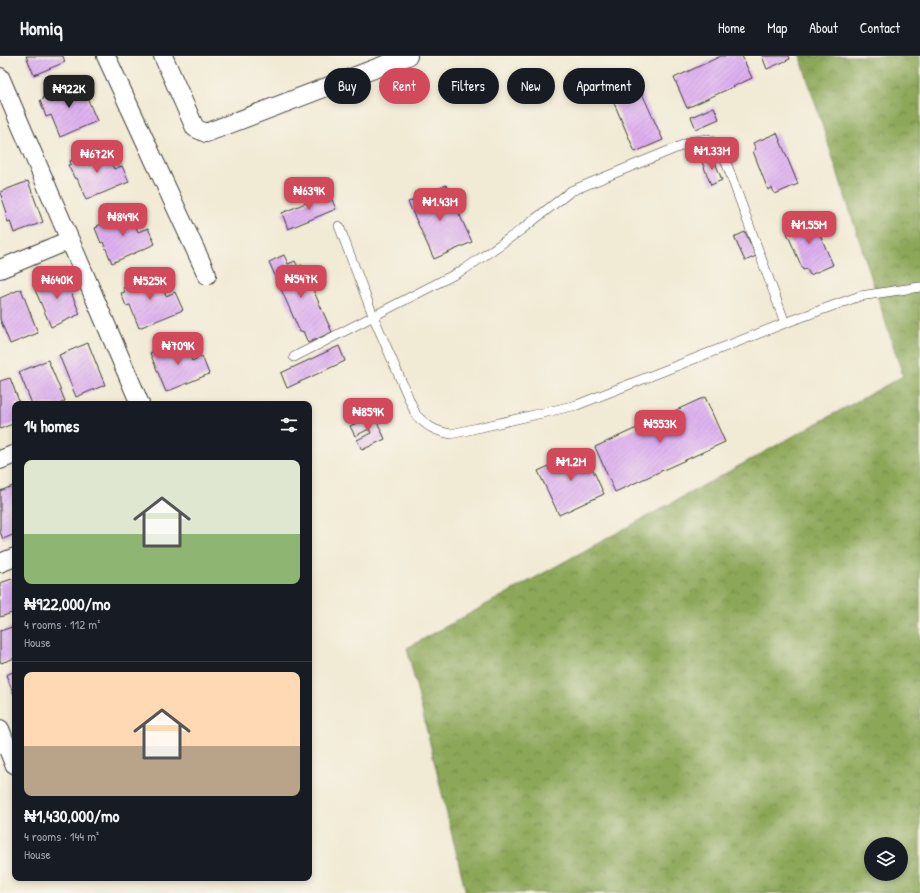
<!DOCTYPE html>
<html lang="en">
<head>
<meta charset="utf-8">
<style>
	:root { --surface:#171b24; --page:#242831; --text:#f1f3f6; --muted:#9ea1a6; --line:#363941; --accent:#d1495b }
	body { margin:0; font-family:"Patrick Hand",sans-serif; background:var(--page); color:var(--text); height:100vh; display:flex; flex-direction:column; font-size:15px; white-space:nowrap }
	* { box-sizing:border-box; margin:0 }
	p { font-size:13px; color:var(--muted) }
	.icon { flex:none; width:22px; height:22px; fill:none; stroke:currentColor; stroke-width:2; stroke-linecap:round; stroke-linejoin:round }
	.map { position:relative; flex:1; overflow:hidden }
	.details { position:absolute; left:12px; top:345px; width:300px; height:480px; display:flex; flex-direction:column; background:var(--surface); border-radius:8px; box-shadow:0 2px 6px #0003 }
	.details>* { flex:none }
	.hud { position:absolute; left:324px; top:12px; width:380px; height:36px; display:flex; gap:8px }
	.buttons { position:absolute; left:864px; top:781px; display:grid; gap:8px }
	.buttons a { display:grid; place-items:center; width:44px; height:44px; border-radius:50%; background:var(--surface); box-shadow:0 2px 6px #0003; font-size:20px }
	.price { position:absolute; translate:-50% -34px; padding:0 9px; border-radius:8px; background:var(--accent); color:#fff; font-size:13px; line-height:26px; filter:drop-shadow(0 1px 2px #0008) }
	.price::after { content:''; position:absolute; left:50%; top:24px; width:12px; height:9px; margin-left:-6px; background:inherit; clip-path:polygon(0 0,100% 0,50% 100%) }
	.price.on { background:#222; color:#fff }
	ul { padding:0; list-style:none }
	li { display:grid; align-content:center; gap:8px; height:212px; padding:0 12px }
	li+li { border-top:1px solid var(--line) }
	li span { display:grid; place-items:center; height:124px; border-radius:8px; color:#555 }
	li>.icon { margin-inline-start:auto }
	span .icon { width:72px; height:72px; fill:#fffc; stroke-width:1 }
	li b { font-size:17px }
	h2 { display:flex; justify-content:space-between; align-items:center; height:48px; padding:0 12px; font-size:17px }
	.pill { padding:0 14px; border-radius:18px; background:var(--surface); box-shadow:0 2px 6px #0003; font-size:14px; line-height:36px }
	.pill.on { background:var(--accent); color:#fff }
	header { display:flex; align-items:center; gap:24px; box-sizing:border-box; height:56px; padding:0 20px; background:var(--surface); border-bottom:1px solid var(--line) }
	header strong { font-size:19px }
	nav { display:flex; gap:22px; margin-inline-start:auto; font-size:14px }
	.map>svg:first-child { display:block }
</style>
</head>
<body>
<header>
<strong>Homiq</strong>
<nav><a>Home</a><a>Map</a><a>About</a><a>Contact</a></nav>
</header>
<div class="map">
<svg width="920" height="837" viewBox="0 0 920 837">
	<defs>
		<pattern id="forest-crowns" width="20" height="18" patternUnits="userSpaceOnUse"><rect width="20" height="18" fill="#8ca759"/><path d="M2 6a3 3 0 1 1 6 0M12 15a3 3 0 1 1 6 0" fill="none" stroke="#728749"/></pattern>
		<pattern id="building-hatch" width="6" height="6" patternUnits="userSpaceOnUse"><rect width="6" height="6" fill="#ddaff0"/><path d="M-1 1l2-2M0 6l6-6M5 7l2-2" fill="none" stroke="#bd96cd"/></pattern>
	</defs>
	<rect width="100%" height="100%" fill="#f7f3e8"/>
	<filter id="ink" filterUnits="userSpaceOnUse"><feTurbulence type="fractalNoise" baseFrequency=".025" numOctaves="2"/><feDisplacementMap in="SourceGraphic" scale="8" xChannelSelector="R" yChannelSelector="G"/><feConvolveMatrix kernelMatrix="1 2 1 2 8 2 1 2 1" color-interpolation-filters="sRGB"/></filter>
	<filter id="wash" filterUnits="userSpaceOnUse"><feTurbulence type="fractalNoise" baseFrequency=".012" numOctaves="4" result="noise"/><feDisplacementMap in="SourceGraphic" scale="16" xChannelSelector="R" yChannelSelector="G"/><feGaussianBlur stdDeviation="0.9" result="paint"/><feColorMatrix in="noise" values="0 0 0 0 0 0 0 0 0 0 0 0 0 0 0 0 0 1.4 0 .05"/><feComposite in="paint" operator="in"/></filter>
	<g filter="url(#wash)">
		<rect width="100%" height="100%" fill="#f1ead4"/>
		<path fill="url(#forest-crowns)" stroke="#54623a" fill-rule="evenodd" d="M800,0h120v837h-454l-59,-245 496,-272zM871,788h30v30h-30z"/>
		<g id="blocks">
			<path fill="url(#building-hatch)" d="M26,0h37l2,6 -31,13z
				M721,0h21l10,22 -65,30 -13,-30z
				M762,0h27l1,3 -23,10z
				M80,25l17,40 -37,16 -9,-22 -5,2 -6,-17 4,-1 -1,-3z
				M641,35l22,49 -28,12 -21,-49z
				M714,51l5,12 -23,10 -5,-12z
				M777,77l21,51 -23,10 -3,-6 -4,2 -15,-39 3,-2 -3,-6z
				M104,91l10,22 8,-3 7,16 -43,18 -9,-22 -2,1 -7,-14 3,-1 -1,-3z
				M713,101l9,23 -11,5 -9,-23z
				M28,125l15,41 -29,11 -4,-12 -2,1 -3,-8 2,-1 -7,-21z
				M446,129l26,57 -38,17 -26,-57z
				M329,137l7,16 -48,20 -6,-16z
				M130,156l8,20 10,-4 7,16 -43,19 -9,-21 -2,1 -6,-15 3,-1 -1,-1z
				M811,158l22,51 -23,10 -3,-6 -4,1 -16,-37 4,-2 -3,-7z
				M745,176l11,24 -11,5 -11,-24z
				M284,199l4,9 7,-3 3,6 4,-2 30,67 -24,11 -5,-12 -3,1 -31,-70z
				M63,217l17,41 -29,13 -18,-42z
				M157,218l9,22 9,-4 8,18 -44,18 -9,-23 -4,1 -5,-13 4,-1 -2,-4z
				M21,233l17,44 -28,11 -10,-25v-21z
				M183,283l9,22 10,-5 7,18 -43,18 -16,-39z
				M88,287l17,42 -29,12 -17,-42z
				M339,290l6,15 -58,27 -6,-15z
				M48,304l17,41 -6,3h-27l-13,-32z
				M10,322l10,26h-5v19l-15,6v-48z
				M705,341l20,45 -110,50 -20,-45z
				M374,359l11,24 -23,11 -5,-10 14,-7 -2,-4 -14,7 -5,-10z
				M584,394l20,44 -45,21 -21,-44z
				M15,429v49l-12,5 -3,-7v-41z
				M15,522v34l-15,5v-34z
				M15,570v32l-14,5 -1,-3v-29z
				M15,615v26l-9,-22z"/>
		</g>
	</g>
	<g filter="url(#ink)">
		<use href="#blocks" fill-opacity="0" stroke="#3c3b38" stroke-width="1"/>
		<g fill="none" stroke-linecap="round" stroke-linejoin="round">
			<g stroke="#3c3b38" stroke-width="10">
				<path id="service" d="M339,170l35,92 42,97c12,12 19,16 35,19l126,-29 208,-82 75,-27 60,-9
					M294,301l171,-88 56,-39 50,-39 122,-50 15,-2 10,6 8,17 59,161"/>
			</g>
			<g stroke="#3c3b38" stroke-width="20">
				<path id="minor" d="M106,0l101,219
					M163,0l32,72 11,5 202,-77
					M0,21l140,327
					M0,213l70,-29
					M0,404l15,-6
					M0,507l15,-6
					M0,673l14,35"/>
			</g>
			<use href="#service" stroke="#fff" stroke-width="9"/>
			<use href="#minor" stroke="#fff" stroke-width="18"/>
		</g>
	</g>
</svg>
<div class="buttons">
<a><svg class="icon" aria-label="layers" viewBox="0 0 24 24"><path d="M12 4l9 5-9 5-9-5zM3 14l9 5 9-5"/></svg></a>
</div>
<b class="price on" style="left:69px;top:53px">₦922K</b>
<b class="price" style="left:712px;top:115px">₦1.33M</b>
<b class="price" style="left:97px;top:118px">₦672K</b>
<b class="price" style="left:309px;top:155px">₦639K</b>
<b class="price" style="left:440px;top:166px">₦1.43M</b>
<b class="price" style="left:123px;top:181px">₦849K</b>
<b class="price" style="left:809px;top:189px">₦1.55M</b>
<b class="price" style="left:301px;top:243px">₦547K</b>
<b class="price" style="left:57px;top:244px">₦640K</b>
<b class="price" style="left:150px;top:245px">₦525K</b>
<b class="price" style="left:178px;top:310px">₦709K</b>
<b class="price" style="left:368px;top:376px">₦859K</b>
<b class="price" style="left:660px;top:388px">₦553K</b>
<b class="price" style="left:571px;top:426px">₦1.2M</b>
<div class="hud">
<a class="pill">Buy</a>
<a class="pill on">Rent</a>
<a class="pill">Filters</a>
<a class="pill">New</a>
<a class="pill">Apartment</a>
</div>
<section class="details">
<h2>14 homes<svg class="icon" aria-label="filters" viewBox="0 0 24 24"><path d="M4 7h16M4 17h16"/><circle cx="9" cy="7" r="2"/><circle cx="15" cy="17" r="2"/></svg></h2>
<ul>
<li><span style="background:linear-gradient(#dfe7d0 60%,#8fb573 0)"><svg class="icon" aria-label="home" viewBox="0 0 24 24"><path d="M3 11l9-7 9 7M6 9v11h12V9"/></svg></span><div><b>₦922,000/mo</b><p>4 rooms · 112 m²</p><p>House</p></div></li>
<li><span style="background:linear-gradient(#ffd9b3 60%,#b9a48a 0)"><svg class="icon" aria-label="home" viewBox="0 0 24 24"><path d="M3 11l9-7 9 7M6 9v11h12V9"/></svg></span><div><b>₦1,430,000/mo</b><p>4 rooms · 144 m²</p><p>House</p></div></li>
</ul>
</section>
</div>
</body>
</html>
